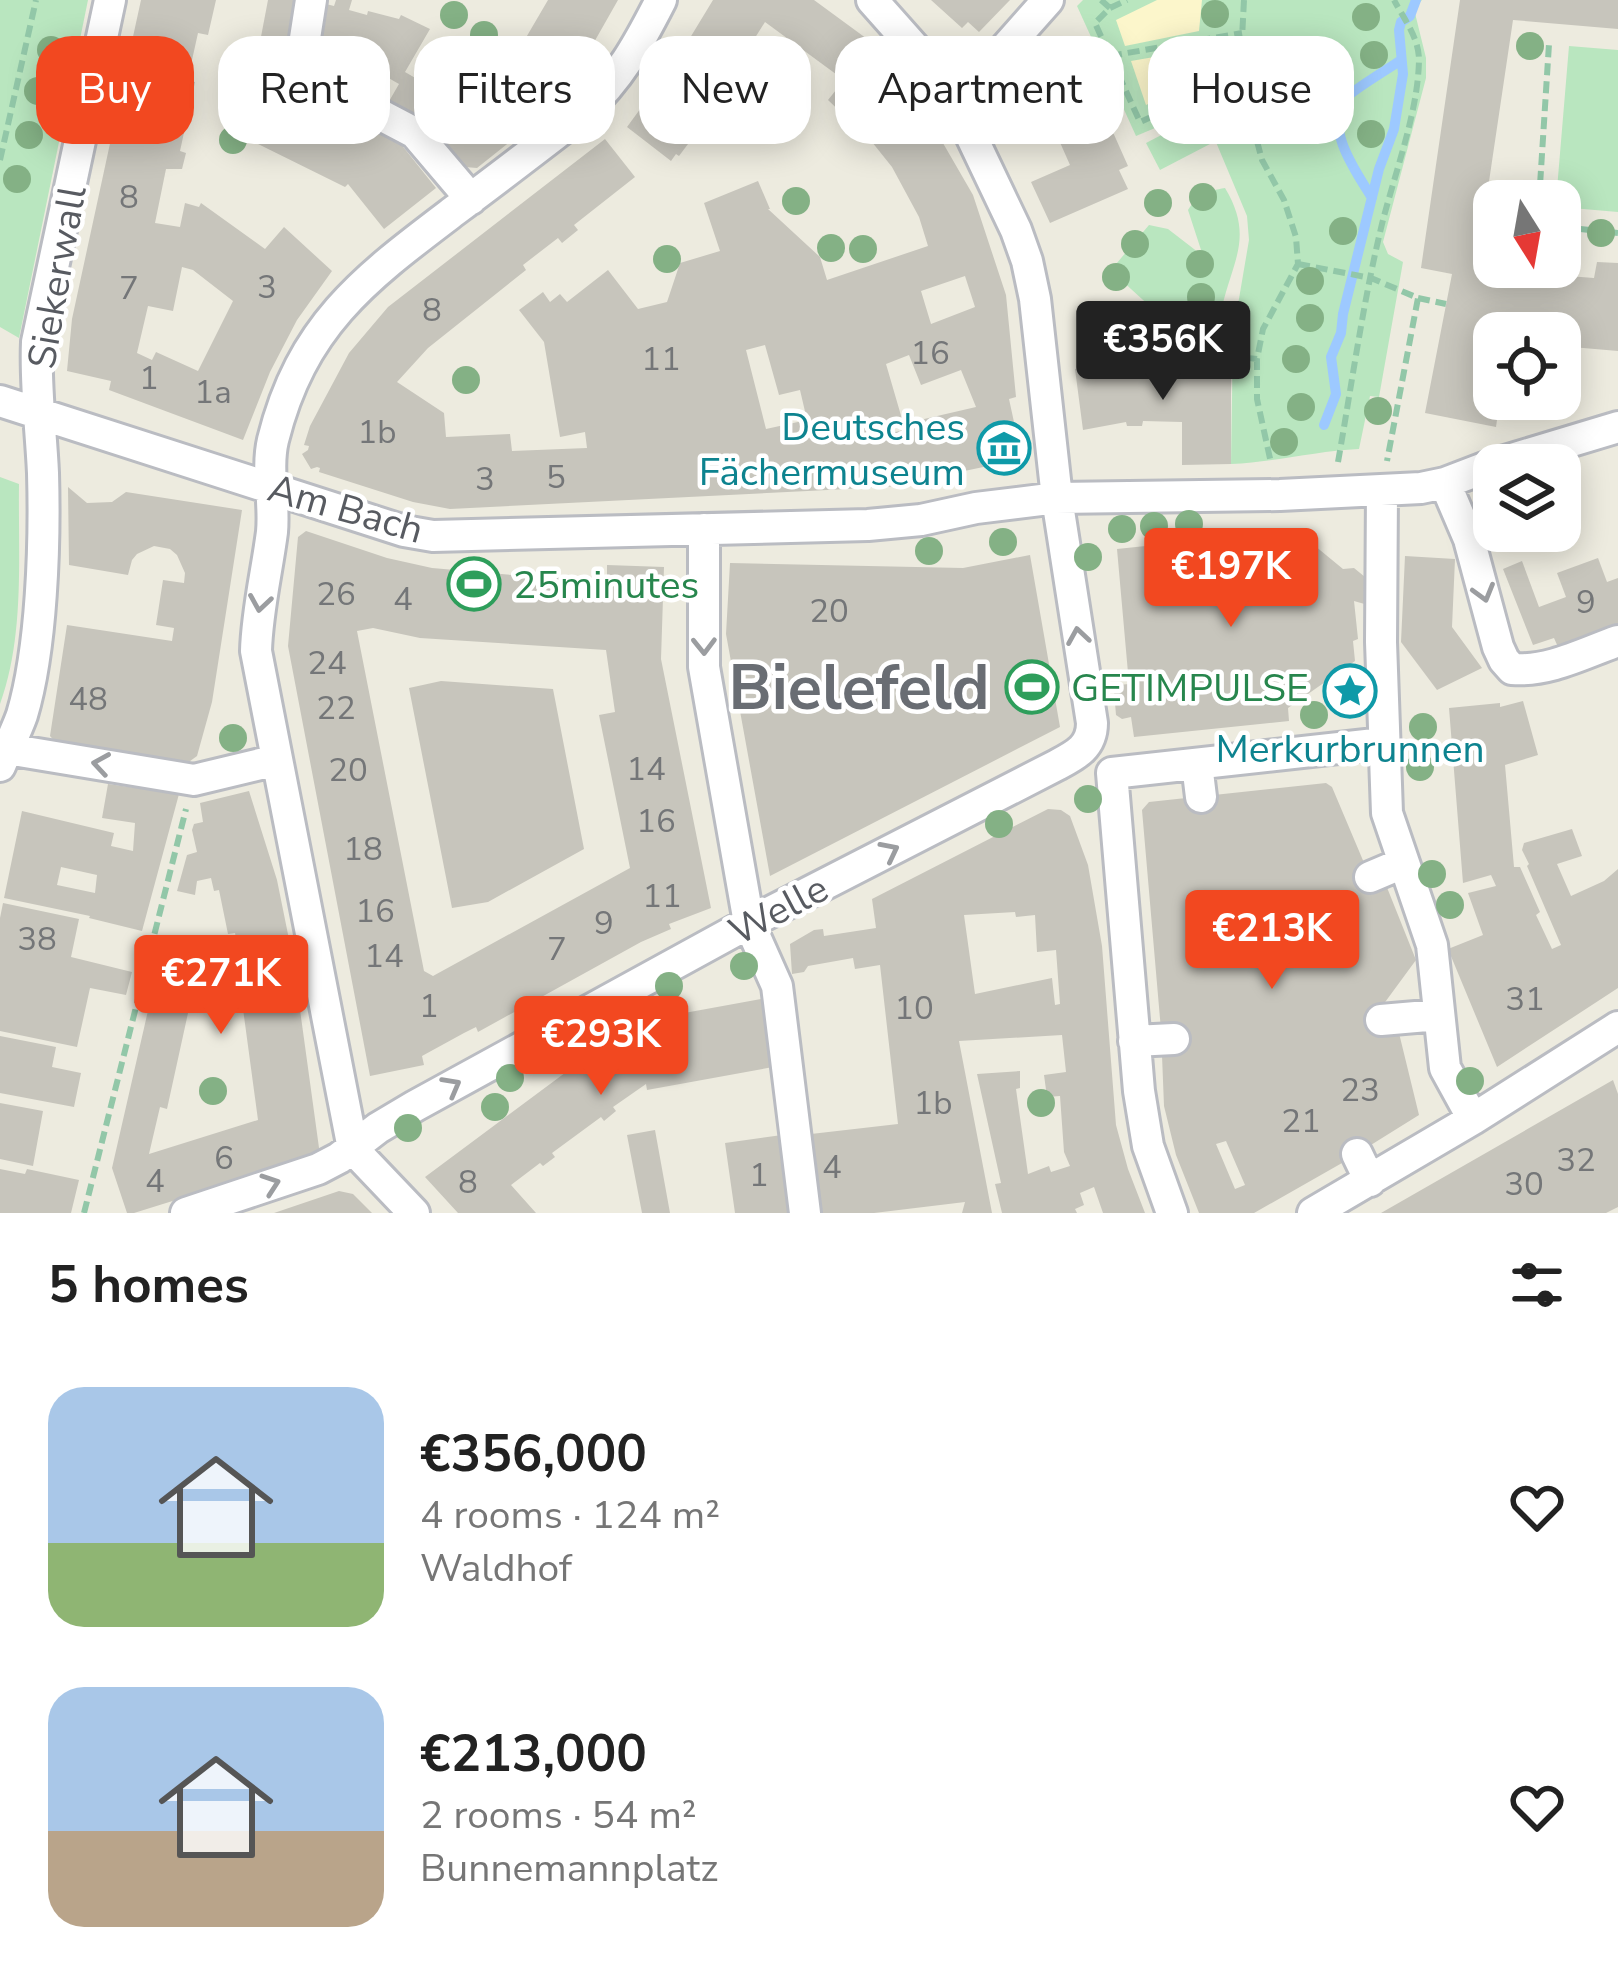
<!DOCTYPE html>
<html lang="en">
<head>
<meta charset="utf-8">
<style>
	:root { --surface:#fff; --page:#f6f6f6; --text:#222; --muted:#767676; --accent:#f24820 }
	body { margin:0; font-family:"Nunito Sans",sans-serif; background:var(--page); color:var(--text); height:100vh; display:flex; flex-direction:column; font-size:45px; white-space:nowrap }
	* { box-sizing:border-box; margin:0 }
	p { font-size:39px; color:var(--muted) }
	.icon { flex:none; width:66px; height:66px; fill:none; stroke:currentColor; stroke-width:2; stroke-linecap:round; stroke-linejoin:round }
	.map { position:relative; height:1213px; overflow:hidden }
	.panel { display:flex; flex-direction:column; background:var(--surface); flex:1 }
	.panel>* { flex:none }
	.guide { position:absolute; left:36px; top:36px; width:1548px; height:108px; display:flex; gap:24px }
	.needle { width:78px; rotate:169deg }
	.tools { position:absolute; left:1473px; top:180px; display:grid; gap:24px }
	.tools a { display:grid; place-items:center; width:108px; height:108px; border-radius:24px; background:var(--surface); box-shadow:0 6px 30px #0003; font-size:60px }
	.price { position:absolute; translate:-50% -102px; padding:0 27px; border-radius:12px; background:var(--accent); color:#fff; font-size:39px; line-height:78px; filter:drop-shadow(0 3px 6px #0008) }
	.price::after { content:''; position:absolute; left:50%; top:72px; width:36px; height:27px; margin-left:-18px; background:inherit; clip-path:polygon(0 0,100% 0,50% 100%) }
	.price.on { background:#222; color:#fff }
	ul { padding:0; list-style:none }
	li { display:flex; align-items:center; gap:36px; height:300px; padding:0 48px }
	li span { display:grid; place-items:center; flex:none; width:336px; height:240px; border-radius:36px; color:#555 }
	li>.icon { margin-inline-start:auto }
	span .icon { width:144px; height:144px; fill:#fffc; stroke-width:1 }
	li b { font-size:51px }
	h2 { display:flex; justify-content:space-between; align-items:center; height:144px; padding:0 48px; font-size:51px }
	.pill { padding:0 42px; border-radius:36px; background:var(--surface); box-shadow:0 6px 30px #0003; font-size:42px; line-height:108px }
	.pill.on { background:var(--accent); color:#fff }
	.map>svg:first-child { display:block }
</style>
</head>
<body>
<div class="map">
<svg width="1618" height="1213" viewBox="0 0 1618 1213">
	<rect width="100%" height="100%" fill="#edebdf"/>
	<path fill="#b9e6bf" d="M0,0h88l-69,338 -19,-11z
		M1083,0h339l-8,9 12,49v20l-43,164 5,12 15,8 -24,135 -9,-1 -11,53c-43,2 -84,13 -128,15l2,-130 16,-94 -2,-24 -34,-81 -3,-30 -74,31 -59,-130z
		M1569,46l49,4v162l-58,-5v-6h-4z
		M1196,117l14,27 -50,26 -14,-27z
		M1225,188c29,48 8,72 -3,119 -2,8 1,21 -6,27 -7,5 -21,4 -28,4 -28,-22 -52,-44 -77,-68l38,-45 19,4 35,27 -15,-46c10,-15 19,-19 37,-22z
		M0,477l19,7c-1,72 6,151 -19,220z"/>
	<path fill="#fcf6cb" d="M1157,0h45l-3,31 -74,15 -9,-26z
		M1200,49l1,31 -55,25 -15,-44z"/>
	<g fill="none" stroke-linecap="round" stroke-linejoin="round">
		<path stroke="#9dc9ff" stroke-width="10" d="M1372,198c-15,-25 -48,-69 -27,-99 7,-9 45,-31 56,-39
			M1324,425l12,-31 -5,-37 10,-24 2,-19 36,-145 15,-40 9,-55 -4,-44 2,-8 9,-6 6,-16"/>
	</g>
	<path fill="#c7c5bc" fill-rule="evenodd" d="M141,0h75l-8,35 -10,-2 -8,36 -61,-14z
		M268,0h31l-14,80 115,63 36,45 -52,41 -36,-45 -3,3 -111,-55 6,-49 6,-22 10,2z
		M336,0h16l-3,10 18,5 1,-4 31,8 2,-4 29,14 -25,43 43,25 7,10 17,-13 7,4 8,-6 -5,-3 42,-48 24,-41h70l-42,74 -45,51 -54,43 -12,-1 -36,-42 -41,-22 11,-19 -28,-16 -10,19 -18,-9 -27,-27 6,-48 12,3z
		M713,0h101l60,44 -11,13 28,23 45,51 37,64 33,100 10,102 -7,2 13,60 -134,28 -438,22 -37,-7 -94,-30 1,-4 -3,-1 -6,2 -9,-15 6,-4 1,-4 -5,-1 6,-19 39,-73 39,-46 217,-168 30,38 -61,48 4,5 -16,13 -4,-5 -35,27 3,5 -98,78 -31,34 47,31 2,24 64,-3 2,17 75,-3 -2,-16 -25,5 -16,-95 -25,-32 24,-18 7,10 10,-8 7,8 41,-32 30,39 29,-7 13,-39 40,-12 -16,-48 54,-22 12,28h-2l52,48 7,23 101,-34 -9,-29 -27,-50 -20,-25 -44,-42 16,-20 -79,-58 -58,92 2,2 -30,40 -3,-2 -5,7 -44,-34 52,-71zM965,276l10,31 -44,17 -10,-33zM765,345l14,50 21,-5 7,30 -41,9 -20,-79zM909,355l12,30 40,-15 15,37 -69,16 1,6 -21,5 -2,-10 17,-5 -16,-55z
		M931,0h79l-31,32 -11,-10 -6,6z
		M1460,0h158v29l-105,-9 -33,222 14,3v22h35l-1,6 66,5 3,-16 21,1v88l-58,-5v-13h-66v66h6l-4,28 -71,-14 27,-139 -31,-6z
		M1075,47l53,119 -9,4 9,19 -78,34 -19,-41 39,-17 -43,-97z
		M127,65l68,17 -15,69 6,2 -4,16h-16l-11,54 25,4 5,-24 14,4 2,-4 64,46 19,-22 48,44 -35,49 -27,52 -27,68 -134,-50 2,-9 -44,-10 5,-52zM182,267l11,3 40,31 -35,70 -42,-19 -4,8 -15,-7 11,-47 25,5z
		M1198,361v8l33,2v93l-49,1v-43l-39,-1 -1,5h-15l-1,-4 -43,8 -8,-61 34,-7z
		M68,487l19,16 25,-1 14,-10 116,18 -30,192 -15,54 -11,8 -129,-20 -7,-8 17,-111 105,16 2,-13 -18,-3 7,-45 21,3 1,-10 -8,-18 -7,-6 -16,-3 -17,8 -5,6 -4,15 -59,-10z
		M1308,529l1,12 34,28 11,-1 11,9 3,28 -14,-4 4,38 -5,2 2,20 -67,47 1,13 -155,16 -3,-20 -9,2 -6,-4 -2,-24 4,-6 11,-1 -12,-135z
		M306,531l81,27 45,10 80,7 95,4v-14l57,2 -3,92 50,249 -42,16 2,5 -30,13 -163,90 -2,-5 -12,6 -42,23 2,9 -54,11 -82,-430 10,-109zM373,628l47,10 186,12 9,62 -16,3 31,153 -197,108 -9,-5 -67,-340z
		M1030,555l30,172 -290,149 -44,-242 4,-71 233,5z
		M1405,556l50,3 -3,68 30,41 -45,22 -36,-48z
		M1598,558l9,24 11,-4v47l-60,22 -4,-9 -21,7 -30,-76 19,-8 17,46 27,-10 -9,-24z
		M441,681l112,8 31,160 -96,53 -36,6 -43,-220z
		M1523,701l15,54 -33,10 9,102h6l20,45 -4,3 16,34 9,-4 -34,-79 2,-2 -7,-14 2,-7 48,-14 10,27 -25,8 14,32 33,-15 14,-12v119l-121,79 -49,-118 35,-14 -15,-42 28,-7 -5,-11 -28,8 -14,-175 51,-5v4z
		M1326,783l6,4 38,90 12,-2 34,85 -36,49 18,20 21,86 -77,48 -88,50h-55l-23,-58 -12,-49 -3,-76 -19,-220 7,-8zM1226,1141l19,44 -10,4 -19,-45z
		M108,784l71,10 -37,137 -53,-13 1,-2 -86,-18 18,-87 92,22 -3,13 22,5 2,-28 -33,-5zM61,867l36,8 -2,18 -38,-8z
		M249,791l28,89 16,79 27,196 -186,58h-7l-15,-45 51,-223 39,6 39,15 -6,-33 -7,1 -9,-44 -5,1 -3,-13 -14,3 -2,14 -18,-4 10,-36 10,-3 -5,-22 2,-6 9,-2 -3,-19zM214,993l9,2 18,-1 17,126 -109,34 11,-47 7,2 23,-105 20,1z
		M1048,809l13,1 9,6 18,49 14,81 14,179 12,44 17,44h-42l-9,-26 -14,6 4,12 -9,4 2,4h-75l-7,-29 6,-1 -24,-109 43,-3v17l-4,1 12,85 21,-8 2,6 19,-6 -6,-14 -4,-56 -13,1 -3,-22 22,-3 -4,-37 -103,6 33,172h-30l3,-11 -91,11h-57l-6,-79 87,-10 -18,-159 -25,4 -2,-11 -45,8 -4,6 -12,2 -2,-30 24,-14 9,-1 1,7 52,-8 -4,-29zM1015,912l1,5 19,-2 2,37 19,-2 4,54 -5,1 -3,-27 -77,16 -11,-79z
		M3,903l76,16 -8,38 61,15 -6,23 -36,-7 -13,59 -77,-16v-113z
		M761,999l12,68 -126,23 -1,-6 -33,23 3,4 -12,10 -3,-4 -49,36 3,4 -12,9 -3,-3 -29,22 25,28h-78l-33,-36 187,-139 25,-9 -2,-7z
		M0,1036l56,11 -4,20 29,6 -7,34 -74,-14z
		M1613,1080l5,14v113l-12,6h-225z
		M0,1103l43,8 -10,55 -33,-7z
		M655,1130l15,83h-28l-15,-78z
		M782,1135l12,78h-59l-10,-70z
		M0,1169l25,5 2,-5 52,11 -8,33h-71z
		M339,1191l14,3 19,19h-98z"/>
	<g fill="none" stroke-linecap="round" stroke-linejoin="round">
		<g stroke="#babcc2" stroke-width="36">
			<path id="street" d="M311,0l-8,51 3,15 31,26 78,41 56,66
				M956,104l92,-104
				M0,401l404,130 29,5 435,-11 53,-5 55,-12 81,-10 223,-3 141,-7 24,-5 47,-18 126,-38
				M1445,483l24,56 29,108 6,13 8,9c37,3 72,-16 106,-28
				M1382,491l-1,151 6,171 45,132 13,123 28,51
				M704,529v138l45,256 28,63 28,227
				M7,749l187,31 83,-20
				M1197,764l4,33
				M0,766c7,-17 16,-34 22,-51 20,-67 23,-172 21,-242 -2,-44 -8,-87 -6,-131l73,-342
				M1112,773l27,318 9,55 24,67
				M1112,773l272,-30
				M1370,877l33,-14
				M1381,1020l58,-5
				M1134,1041l40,-2
				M1357,1154l13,27
				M186,1213l132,-44 21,-11 39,-30 37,-22 334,-183 308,-158c19,-10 35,-18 35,-42l-35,-225 -22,-199 -8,-38 -11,-31 -60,-126 -29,-42 -55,-62
				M414,1213l-61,-64 -97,-498c1,-40 11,-80 16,-119 3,-31 -6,-62 1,-92 29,-117 94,-163 185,-232 42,-31 83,-63 125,-95 38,-37 54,-66 78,-113
				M1313,1213l160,-94 145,-92"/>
		</g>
		<path stroke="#92c7a8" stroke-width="6" stroke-dasharray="12 6" stroke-linecap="butt" d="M1101,0l9,8 -15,15 45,99 100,-45
			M1244,0l-4,77 22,83 22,40 12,37 2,27 -35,65 -6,30v40l14,64
			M1110,8l17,-8
			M1110,56l132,-23
			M0,160l36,-160
			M1539,201l10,-157
			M1560,227l58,6
			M1298,264l73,14 47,20 -31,163
			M1418,298l28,6
			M1232,356l25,3
			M1338,462c14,-79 25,-160 44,-238 13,-52 36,-111 37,-164 0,-22 -15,-41 -25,-60
			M84,1213l102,-404"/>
		<use href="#street" stroke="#fff" stroke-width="30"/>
	</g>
	<g fill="#84b185">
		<circle cx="1215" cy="14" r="14"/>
		<circle cx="454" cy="15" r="14"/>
		<circle cx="1366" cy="17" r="14"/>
		<circle cx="484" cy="35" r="14"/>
		<circle cx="1530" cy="46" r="14"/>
		<circle cx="51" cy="50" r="14"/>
		<circle cx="460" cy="54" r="14"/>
		<circle cx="1374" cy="55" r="14"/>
		<circle cx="1212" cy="60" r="14"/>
		<circle cx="1337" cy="79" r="14"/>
		<circle cx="38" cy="91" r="14"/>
		<circle cx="1371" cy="134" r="14"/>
		<circle cx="29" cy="135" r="14"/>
		<circle cx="233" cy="140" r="14"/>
		<circle cx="17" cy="179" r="14"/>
		<circle cx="1203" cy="197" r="14"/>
		<circle cx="796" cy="201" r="14"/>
		<circle cx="1158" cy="203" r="14"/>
		<circle cx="1343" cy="231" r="14"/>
		<circle cx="1601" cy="233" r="14"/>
		<circle cx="1135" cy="244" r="14"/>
		<circle cx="831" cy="248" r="14"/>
		<circle cx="863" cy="249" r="14"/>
		<circle cx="667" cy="259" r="14"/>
		<circle cx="1200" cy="264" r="14"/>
		<circle cx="1116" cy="277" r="14"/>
		<circle cx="1310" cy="281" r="14"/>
		<circle cx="1201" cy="297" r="14"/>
		<circle cx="1310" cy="318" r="14"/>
		<circle cx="1296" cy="359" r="14"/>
		<circle cx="466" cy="380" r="14"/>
		<circle cx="1301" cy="407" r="14"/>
		<circle cx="1378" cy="411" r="14"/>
		<circle cx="1284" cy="442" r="14"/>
		<circle cx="1189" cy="524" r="14"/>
		<circle cx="1154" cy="526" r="14"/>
		<circle cx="1122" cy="529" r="14"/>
		<circle cx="1003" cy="542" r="14"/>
		<circle cx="929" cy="551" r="14"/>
		<circle cx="1088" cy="557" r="14"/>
		<circle cx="1314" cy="715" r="14"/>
		<circle cx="1423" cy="727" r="14"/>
		<circle cx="233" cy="738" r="14"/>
		<circle cx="1420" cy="767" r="14"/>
		<circle cx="1088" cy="799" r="14"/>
		<circle cx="999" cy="824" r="14"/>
		<circle cx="1432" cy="874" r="14"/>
		<circle cx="1450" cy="905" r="14"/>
		<circle cx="744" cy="966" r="14"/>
		<circle cx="669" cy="986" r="14"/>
		<circle cx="564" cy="1047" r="14"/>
		<circle cx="510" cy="1078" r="14"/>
		<circle cx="1470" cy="1081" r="14"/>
		<circle cx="213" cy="1091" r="14"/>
		<circle cx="1041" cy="1103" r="14"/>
		<circle cx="495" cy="1107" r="14"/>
		<circle cx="408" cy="1128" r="14"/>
	</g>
	<defs><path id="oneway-chevron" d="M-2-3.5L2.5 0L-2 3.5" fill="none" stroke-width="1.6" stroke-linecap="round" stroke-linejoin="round" transform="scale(3)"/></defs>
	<g stroke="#9b9da0">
		<use href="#oneway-chevron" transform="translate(1484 593) rotate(74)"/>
		<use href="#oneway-chevron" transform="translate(260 603) rotate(99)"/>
		<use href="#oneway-chevron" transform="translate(1078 636) rotate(-99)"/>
		<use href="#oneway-chevron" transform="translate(704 646) rotate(89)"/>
		<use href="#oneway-chevron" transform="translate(101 764) rotate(-171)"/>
		<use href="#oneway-chevron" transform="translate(890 851) rotate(-27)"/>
		<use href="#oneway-chevron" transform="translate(452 1086) rotate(-29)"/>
		<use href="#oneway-chevron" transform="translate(271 1184) rotate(-19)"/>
	</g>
	<defs>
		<g id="museum-ring" transform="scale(2.7)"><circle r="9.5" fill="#fff" stroke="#0f9aa8" stroke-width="1.5"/><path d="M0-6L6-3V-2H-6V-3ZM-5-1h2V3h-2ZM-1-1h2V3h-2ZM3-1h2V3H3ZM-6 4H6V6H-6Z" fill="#0f9aa8"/></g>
		<g id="stadium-ring" transform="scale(2.7)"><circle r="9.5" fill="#fff" stroke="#2e9e5b" stroke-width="1.5"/><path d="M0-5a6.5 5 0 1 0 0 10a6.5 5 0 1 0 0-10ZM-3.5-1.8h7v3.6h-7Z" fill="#2e9e5b"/></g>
		<g id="sight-ring" transform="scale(2.7)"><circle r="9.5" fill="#fff" stroke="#0f9aa8" stroke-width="1.5"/><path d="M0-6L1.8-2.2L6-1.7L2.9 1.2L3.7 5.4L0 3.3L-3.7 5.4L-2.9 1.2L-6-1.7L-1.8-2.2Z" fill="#0f9aa8"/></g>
	</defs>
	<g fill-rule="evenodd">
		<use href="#museum-ring" x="1004" y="448"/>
		<use href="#stadium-ring" x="474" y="584"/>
		<use href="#stadium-ring" x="1032" y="687"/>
		<use href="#sight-ring" x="1350" y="691"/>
	</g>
	<g text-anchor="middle" stroke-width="9" stroke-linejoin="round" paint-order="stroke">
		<g font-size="33" fill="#747678">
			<text x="129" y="208">8</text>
			<text x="267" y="298">3</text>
			<text x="129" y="299">7</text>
			<text x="432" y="321">8</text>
			<text x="930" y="364">16</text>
			<text x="661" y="370">11</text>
			<text x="149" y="389">1</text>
			<text x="213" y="403">1a</text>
			<text x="377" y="443">1b</text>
			<text x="556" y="488">5</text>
			<text x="485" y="490">3</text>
			<text x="336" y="605">26</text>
			<text x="403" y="610">4</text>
			<text x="1586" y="613">9</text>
			<text x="829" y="622">20</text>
			<text x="327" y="674">24</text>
			<text x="88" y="710">48</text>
			<text x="336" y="719">22</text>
			<text x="646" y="780">14</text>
			<text x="348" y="781">20</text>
			<text x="656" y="832">16</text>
			<text x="363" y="860">18</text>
			<text x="662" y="907">11</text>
			<text x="375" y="922">16</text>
			<text x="604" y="934">9</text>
			<text x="37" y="950">38</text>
			<text x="557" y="960">7</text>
			<text x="384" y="967">14</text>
			<text x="1525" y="1010">31</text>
			<text x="429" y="1017">1</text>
			<text x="914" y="1019">10</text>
			<text x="1360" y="1101">23</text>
			<text x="933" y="1114">1b</text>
			<text x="1301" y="1132">21</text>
			<text x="224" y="1169">6</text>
			<text x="1576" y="1171">32</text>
			<text x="832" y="1178">4</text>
			<text x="759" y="1186">1</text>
			<text x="155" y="1192">4</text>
			<text x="468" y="1193">8</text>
			<text x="1524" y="1195">30</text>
		</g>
		<g font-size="39" fill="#585b61" stroke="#fff">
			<text transform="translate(56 277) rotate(-80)" y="14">Siekerwall</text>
			<text transform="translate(346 508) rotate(16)" y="14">Am Bach</text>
			<text transform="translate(778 909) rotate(-28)" y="14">Welle</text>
		</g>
		<g font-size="39" fill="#0d838f" stroke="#fff" text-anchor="end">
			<text x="965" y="440">Deutsches<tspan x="965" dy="45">Fächermuseum</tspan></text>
			<text x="1350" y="762" text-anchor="middle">Merkurbrunnen</text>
		</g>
		<g font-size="39" fill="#27864d" stroke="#fff" text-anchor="start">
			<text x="513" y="598">25minutes</text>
			<text x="1071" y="701">GETIMPULSE</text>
		</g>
		<g font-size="63" font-weight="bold" fill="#696d73" stroke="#fff">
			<text x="859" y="709">Bielefeld</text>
		</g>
	</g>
</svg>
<div class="tools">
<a><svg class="needle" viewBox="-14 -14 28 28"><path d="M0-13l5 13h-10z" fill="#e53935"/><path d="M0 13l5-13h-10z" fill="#767676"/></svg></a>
<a><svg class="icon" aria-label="locate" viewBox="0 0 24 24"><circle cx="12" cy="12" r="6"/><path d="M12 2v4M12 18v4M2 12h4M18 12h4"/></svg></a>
<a><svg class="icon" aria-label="layers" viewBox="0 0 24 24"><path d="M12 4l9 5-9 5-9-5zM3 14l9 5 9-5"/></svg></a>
</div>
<b class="price on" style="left:1163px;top:403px">€356K</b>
<b class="price" style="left:1231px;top:630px">€197K</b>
<b class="price" style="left:1272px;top:992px">€213K</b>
<b class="price" style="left:221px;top:1037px">€271K</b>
<b class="price" style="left:601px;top:1098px">€293K</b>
<div class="guide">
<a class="pill on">Buy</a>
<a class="pill">Rent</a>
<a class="pill">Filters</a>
<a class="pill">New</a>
<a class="pill">Apartment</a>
<a class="pill">House</a>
</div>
</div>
<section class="panel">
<h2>5 homes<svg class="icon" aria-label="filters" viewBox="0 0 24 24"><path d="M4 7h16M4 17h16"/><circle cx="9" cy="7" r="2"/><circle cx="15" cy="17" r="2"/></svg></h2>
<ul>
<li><span style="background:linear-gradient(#a9c7e8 65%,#8fb573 0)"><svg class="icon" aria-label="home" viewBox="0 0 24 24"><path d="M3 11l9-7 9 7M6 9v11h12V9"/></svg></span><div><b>€356,000</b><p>4 rooms · 124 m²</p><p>Waldhof</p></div><svg class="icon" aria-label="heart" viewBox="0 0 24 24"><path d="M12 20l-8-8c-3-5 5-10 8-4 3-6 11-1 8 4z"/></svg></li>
<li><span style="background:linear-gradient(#a9c7e8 60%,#b9a48a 0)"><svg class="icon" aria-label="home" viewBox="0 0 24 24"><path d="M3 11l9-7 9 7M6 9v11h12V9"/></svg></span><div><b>€213,000</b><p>2 rooms · 54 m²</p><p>Bunnemannplatz</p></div><svg class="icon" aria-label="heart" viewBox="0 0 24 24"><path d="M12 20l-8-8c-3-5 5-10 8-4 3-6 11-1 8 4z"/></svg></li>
</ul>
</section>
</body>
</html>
